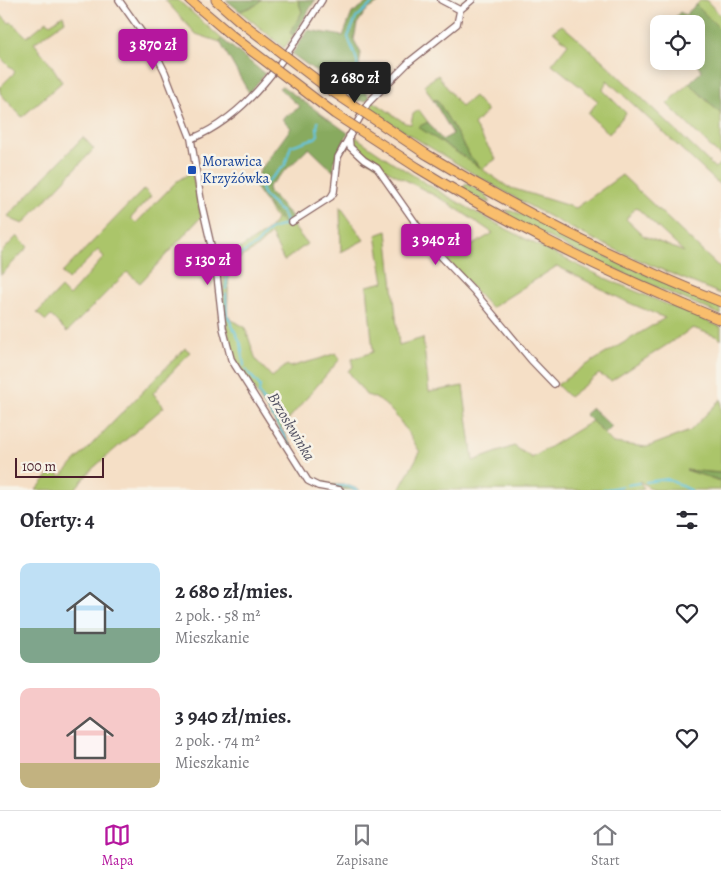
<!DOCTYPE html>
<html lang="pl">
<head>
<meta charset="utf-8">
<style>
	:root { --surface:#fff; --page:#f7f7f7; --text:#2b2b33; --muted:#7c7c81; --line:#e1e1e2; --accent:#b5179e }
	body { margin:0; font-family:Alegreya,serif; background:var(--page); color:var(--text); height:100vh; display:flex; flex-direction:column; font-size:19px; white-space:nowrap }
	* { box-sizing:border-box; margin:0 }
	p { font-size:16px; color:var(--muted) }
	.icon { flex:none; width:28px; height:28px; fill:none; stroke:currentColor; stroke-width:2; stroke-linecap:round; stroke-linejoin:round }
	.map { position:relative; height:490px; overflow:hidden }
	.drawer { display:flex; flex-direction:column; background:var(--surface); flex:1 }
	.drawer>* { flex:none }
	.fabs { position:absolute; left:650px; top:15px; display:grid; gap:10px }
	.fabs a { display:grid; place-items:center; width:55px; height:55px; border-radius:10px; background:var(--surface); box-shadow:0 2px 12px #0003; font-size:25px }
	.scale { position:absolute; left:15px; bottom:12px; width:89px; box-sizing:border-box; padding-left:5px; border:2px solid #4a1f2b; border-top:0; font-size:14px; line-height:18px; white-space:nowrap; color:#4a1f2b; -webkit-text-stroke:4px #f7f3e8; paint-order:stroke }
	.price { position:absolute; translate:-50% -42px; padding:0 11px; border-radius:5px; background:var(--accent); color:#fff; font-size:16px; line-height:32px; filter:drop-shadow(0 1px 2px #0008) }
	.price::after { content:''; position:absolute; left:50%; top:30px; width:15px; height:11px; margin-left:-8px; background:inherit; clip-path:polygon(0 0,100% 0,50% 100%) }
	.price.active { background:#222; color:#fff }
	ul { padding:0; list-style:none }
	li { display:flex; align-items:center; gap:15px; height:125px; padding:0 20px }
	li span { display:grid; place-items:center; flex:none; width:140px; height:100px; border-radius:10px; color:#555 }
	li>.icon { margin-inline-start:auto }
	span .icon { width:60px; height:60px; fill:#fffc; stroke-width:1 }
	li b { font-size:21px }
	h2 { display:flex; justify-content:space-between; align-items:center; height:60px; padding:0 20px; font-size:21px }
	.menu { display:flex; justify-content:space-around; align-items:center; height:70px; border-top:1px solid var(--line); background:var(--surface); font-size:14px; color:var(--muted) }
	.menu a { display:grid; justify-items:center; gap:2px }
	.menu .active { color:var(--accent) }
	.map>svg:first-child { display:block }
</style>
</head>
<body>
<div class="map">
<svg width="721" height="490" viewBox="0 0 721 490">
	<rect width="100%" height="100%" fill="#f7f3e8"/>
	<filter id="ink" filterUnits="userSpaceOnUse"><feTurbulence type="fractalNoise" baseFrequency=".02" numOctaves="2"/><feDisplacementMap in="SourceGraphic" scale="10" xChannelSelector="R" yChannelSelector="G"/><feConvolveMatrix kernelMatrix="1 2 1 2 8 2 1 2 1" color-interpolation-filters="sRGB"/></filter>
	<filter id="wash" filterUnits="userSpaceOnUse"><feTurbulence type="fractalNoise" baseFrequency=".0096" numOctaves="4" result="noise"/><feDisplacementMap in="SourceGraphic" scale="20" xChannelSelector="R" yChannelSelector="G"/><feGaussianBlur stdDeviation="1.12" result="paint"/><feColorMatrix in="noise" values="0 0 0 0 0 0 0 0 0 0 0 0 0 0 0 0 0 1.4 0 .05"/><feComposite in="paint" operator="in"/></filter>
	<g filter="url(#wash)">
		<rect width="100%" height="100%" fill="#f5dfc6"/>
		<path fill="#abc56b" stroke="#7a724b" fill-rule="evenodd" d="M165,0h13l44,39 -2,3 -24,-8z
			M261,0h37l4,12 -12,21 4,2 -10,13 -44,-37 16,-6z
			M701,0h5l15,16v14l-25,-25z
			M0,14l9,9 2,-1 16,15 20,-16 3,3 13,-9 2,6 -31,22 18,23 10,16 -40,35 -22,-24v-6l15,-15 -15,-15z
			M562,25l41,36 112,107 6,-6v24l-114,-106 -4,10 23,23 -17,21 -21,-20 10,-13 -46,-37 16,-20 -15,-13z
			M438,75l23,32 13,-11 13,15 -13,14 22,34 -14,10 26,18 68,21 46,-33 99,94v25c-47,-19 -94,-38 -140,-61 -74,-37 -144,-81 -214,-125l6,-7 32,22 6,1 2,-10 6,-4 9,12 -9,5 60,40 -9,-11 -33,-56h-4l-9,-15zM636,207l48,45 -40,-16 -18,-17z
			M689,83l32,31v43l-54,-53z
			M353,135c78,56 165,102 252,143 38,17 77,32 116,49v13l-3,-3 -25,-9 -82,53 -12,-7 -30,23 -12,-12 26,-18 82,-49 -38,-16 -70,-36 -66,42 -44,-48 46,-27 -48,-32 -81,-43 -13,-14z
			M83,137l11,12 -71,75 -10,-4 -5,-4z
			M192,172l9,45 -61,66 -13,-11 -60,60 -16,-16 -5,5 -9,-8 24,-25 8,8 35,-39 -6,-7 -30,30 -6,-7 82,-84 7,7 -20,22 5,5 41,-42z
			M466,183l16,9 8,9v2l-7,-2 -21,-12z
			M266,204l5,3 14,18 5,-3 17,22 -23,17 -13,-27 -16,15 -20,12 -1,5 -5,7 -2,41 4,6 14,7 11,33 16,17 15,-12 3,2 29,-8 17,-6 4,6 -59,69 25,43 6,5 -2,2 -72,-114c-14,-36 -18,-65 -12,-103 4,-4 8,-8 12,-11 10,-8 34,-19 38,-31z
			M340,206l24,34 -23,12z
			M506,210c23,3 42,19 63,28 50,25 101,47 152,68v9l-130,-56 -77,-39z
			M387,231l12,114 24,-7 6,54 34,-6 10,75 41,-15 18,12 60,-37 21,22 34,4 43,-16 31,-32v74l-31,-2 31,10v9h-67l-15,-9 4,6 -1,3h-20v-2l-9,2h-214l21,-38c-13,-20 -29,-52 -54,-57l-18,-24 5,-4 -1,-8 21,-7 -6,-66 17,-4 -8,-47z
			M17,236l11,11 -27,28 -1,-21z
			M185,348l5,4 -37,41 11,14 -72,62 -18,21h-38l17,-20 8,6z"/>
		<path fill="#88aa5f" stroke="#696445" d="M226,0h35l-5,5 -16,6z
			M298,0h17l-21,35 -4,-2 12,-21z
			M371,0h12l-17,11 -9,13 -3,16 7,13 -4,27 13,18 -5,3 -9,-1 -64,-46 16,-24 35,6 9,-23z
			M696,5l25,25v84l-32,-31 13,-12 -7,-10 1,-37h-24l-1,-2 9,-10 5,3z
			M222,39l43,35 -16,19 -29,-51z
			M282,86l66,47 -14,28v11l-25,-24 -41,39 1,5 25,27 -9,6c-11,-13 -21,-24 -30,-38l3,-1 1,-14 32,-44 -9,-9 18,-12 -21,-19z
			M433,100h4l33,56 11,12 -63,-41 10,-5 14,18 11,-6z
			M592,408l20,19 -7,7 -20,-20z
			M686,470l35,3v8z
			M315,478l17,7h15l13,5c-15,0 -33,-2 -47,-9z"/>
		<g fill="none" stroke-linecap="round" stroke-linejoin="round">
			<path stroke="#63c6e1" stroke-width="2" d="M349,86c15,-26 7,-24 -1,-49l8,-19 20,-18
				M226,289c2,-29 6,-29 28,-43 7,-5 11,-13 17,-17 5,-2 11,-3 15,-5 -1,-17 -22,-21 -25,-36l24,-23 6,-19 24,-8 3,-3 -1,-7 1,-6
				M226,294l1,21 14,29 3,22
				M246,370l14,16 -1,7 45,77 7,7 10,7
				M646,482l21,-3 24,11
				M627,485l12,-2
				M336,486h11l11,4
				M602,490l21,-4"/>
		</g>
	</g>
	<g filter="url(#ink)">
		<g fill="none" stroke-linecap="round" stroke-linejoin="round">
			<g stroke="#866261" stroke-width="8">
				<path id="minor" d="M119,0l34,48 12,24 26,67 11,67 14,61 7,61 8,31 77,122 10,5 22,4
					M441,0l19,10 12,-10
					M349,136l1,11 14,13 13,8 56,80 40,42 58,70 23,24
					M191,139c60,-24 98,-87 131,-139
					M292,222l39,-25 3,-5 4,-35 30,-54 41,-41 48,-38 3,-14"/>
			</g>
			<g stroke="#866261" stroke-width="11">
				<path id="highway" d="M190,0l41,35
					M216,0l25,22
					M426,154c94,57 192,107 295,148
					M418,168c97,60 198,109 303,152"/>
			</g>
			<use href="#minor" stroke="#fff" stroke-width="5.5"/>
			<use href="#highway" stroke="#f9be6d" stroke-width="9"/>
			<g stroke="#866261" stroke-width="11" stroke-linecap="butt">
				<path id="highway-bridge" d="M241,22l85,65 100,67
					M231,35l104,79 83,54"/>
			</g>
			<use href="#highway-bridge" stroke="#f9be6d" stroke-width="9"/>
		</g>
	</g>
	<rect fill="#1a4fb4" stroke="#f7f3e8" stroke-width="2" x="187" y="165" width="10" height="10" rx="2.5"/>
	<g text-anchor="middle" stroke-width="5" stroke-linejoin="round" paint-order="stroke">
		<g font-size="15" fill="#164399" stroke="#f7f3e8" text-anchor="start">
			<text x="202" y="166">Morawica<tspan x="202" dy="17">Krzyżówka</tspan></text>
		</g>
		<g font-size="16" font-style="italic" fill="#525162" stroke="#f7f3e8">
			<text transform="translate(292 426) rotate(59)" y="6">Brzoskwinka</text>
		</g>
	</g>
</svg>
<div class="fabs">
<a><svg class="icon" aria-label="locate" viewBox="0 0 24 24"><circle cx="12" cy="12" r="6"/><path d="M12 2v4M12 18v4M2 12h4M18 12h4"/></svg></a>
</div>
<div class="scale">100 m</div>
<b class="price" style="left:153px;top:71px">3 870 zł</b>
<b class="price active" style="left:355px;top:104px">2 680 zł</b>
<b class="price" style="left:436px;top:266px">3 940 zł</b>
<b class="price" style="left:208px;top:286px">5 130 zł</b>
</div>
<section class="drawer">
<h2>Oferty: 4<svg class="icon" aria-label="filters" viewBox="0 0 24 24"><path d="M4 7h16M4 17h16"/><circle cx="9" cy="7" r="2"/><circle cx="15" cy="17" r="2"/></svg></h2>
<ul>
<li><span style="background:linear-gradient(#bfe0f5 65%,#7fa58c 0)"><svg class="icon" aria-label="home" viewBox="0 0 24 24"><path d="M3 11l9-7 9 7M6 9v11h12V9"/></svg></span><div><b>2 680 zł/mies.</b><p>2 pok. · 58 m²</p><p>Mieszkanie</p></div><svg class="icon" aria-label="heart" viewBox="0 0 24 24"><path d="M12 20l-8-8c-3-5 5-10 8-4 3-6 11-1 8 4z"/></svg></li>
<li><span style="background:linear-gradient(#f6c9c9 75%,#c2b280 0)"><svg class="icon" aria-label="home" viewBox="0 0 24 24"><path d="M3 11l9-7 9 7M6 9v11h12V9"/></svg></span><div><b>3 940 zł/mies.</b><p>2 pok. · 74 m²</p><p>Mieszkanie</p></div><svg class="icon" aria-label="heart" viewBox="0 0 24 24"><path d="M12 20l-8-8c-3-5 5-10 8-4 3-6 11-1 8 4z"/></svg></li>
</ul>
</section>
<nav class="menu">
<a class="active"><svg class="icon" aria-label="map" viewBox="0 0 24 24"><path d="M3 6l6-2 6 2 6-2v14l-6 2-6-2-6 2zM9 4v14M15 6v14"/></svg>Mapa</a>
<a><svg class="icon" aria-label="saved" viewBox="0 0 24 24"><path d="M7 4h10v16l-5-4-5 4z"/></svg>Zapisane</a>
<a><svg class="icon" aria-label="home" viewBox="0 0 24 24"><path d="M3 11l9-7 9 7M6 9v11h12V9"/></svg>Start</a>
</nav>
</body>
</html>
